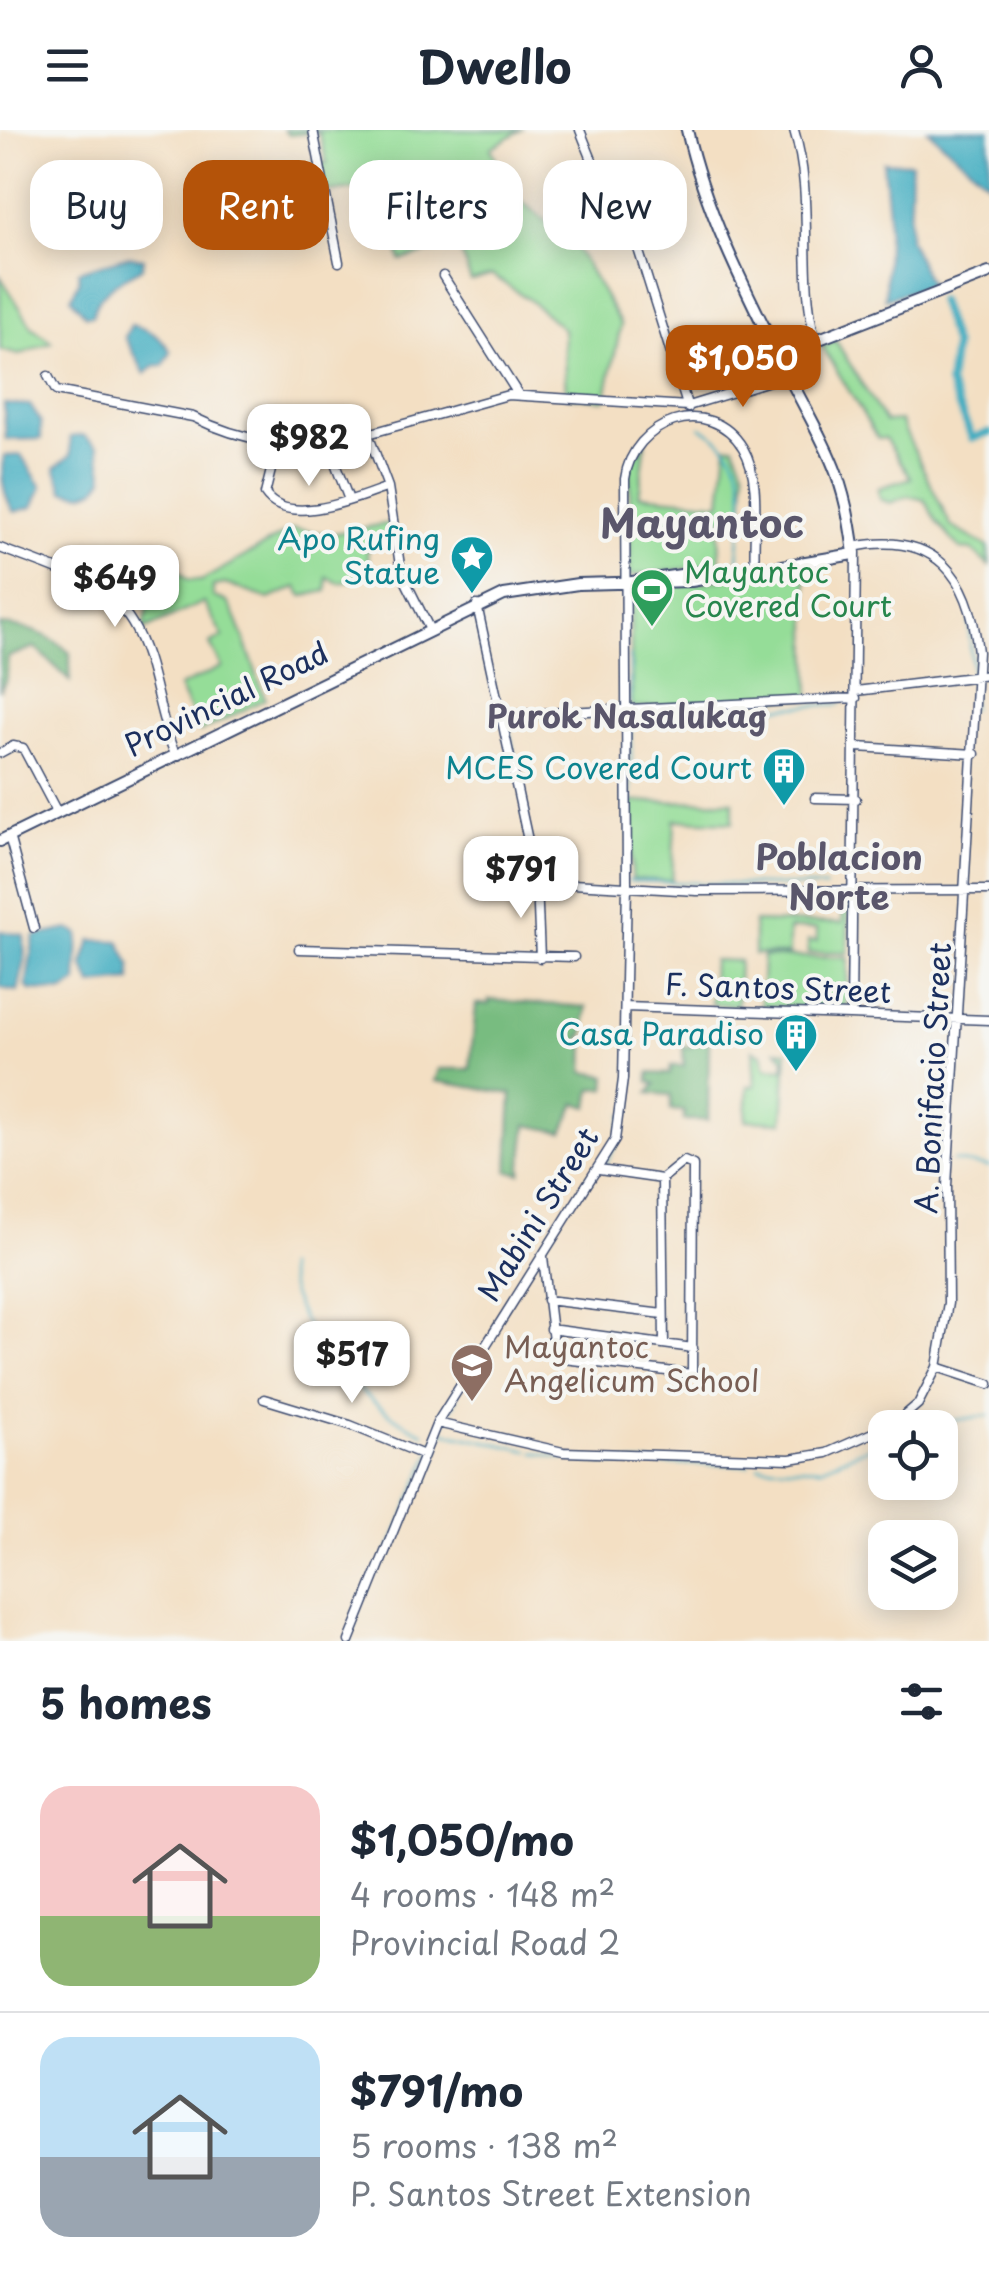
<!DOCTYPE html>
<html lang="en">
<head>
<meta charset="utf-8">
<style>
	:root { --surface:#fff; --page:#f2f2f3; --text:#1f2937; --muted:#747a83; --line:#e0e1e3; --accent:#b45309 }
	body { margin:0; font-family:"Playpen Sans",sans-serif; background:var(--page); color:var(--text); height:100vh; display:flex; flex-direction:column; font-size:38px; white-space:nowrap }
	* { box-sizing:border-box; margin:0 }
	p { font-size:32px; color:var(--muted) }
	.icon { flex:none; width:55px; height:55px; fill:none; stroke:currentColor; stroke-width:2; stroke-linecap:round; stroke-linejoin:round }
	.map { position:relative; height:1511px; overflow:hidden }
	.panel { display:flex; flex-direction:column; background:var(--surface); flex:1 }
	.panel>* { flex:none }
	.hud { position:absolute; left:30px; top:30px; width:930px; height:90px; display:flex; gap:20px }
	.fabs { position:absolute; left:868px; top:1280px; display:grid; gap:20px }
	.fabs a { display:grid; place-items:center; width:90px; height:90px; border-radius:20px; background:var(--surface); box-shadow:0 5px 25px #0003; font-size:50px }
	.price { position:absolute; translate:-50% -85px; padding:0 22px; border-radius:20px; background:#fff; color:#222; font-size:32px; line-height:65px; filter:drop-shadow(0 2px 5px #0008) }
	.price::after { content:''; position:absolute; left:50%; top:60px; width:30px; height:22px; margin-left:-15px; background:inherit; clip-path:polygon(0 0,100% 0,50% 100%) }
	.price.selected { background:var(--accent); color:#fff }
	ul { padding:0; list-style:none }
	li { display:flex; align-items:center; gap:30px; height:250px; padding:0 40px }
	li+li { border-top:2px solid var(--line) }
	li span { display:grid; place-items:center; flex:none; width:280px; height:200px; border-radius:30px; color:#555 }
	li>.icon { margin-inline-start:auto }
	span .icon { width:120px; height:120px; fill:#fffc; stroke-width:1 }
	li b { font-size:42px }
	h2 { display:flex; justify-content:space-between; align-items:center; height:120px; padding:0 40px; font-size:42px }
	.pill { padding:0 35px; border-radius:30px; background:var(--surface); box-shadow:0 5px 25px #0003; font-size:35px; line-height:90px }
	.pill.selected { background:var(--accent); color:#fff }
	header { display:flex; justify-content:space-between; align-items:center; height:130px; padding:0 40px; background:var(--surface); font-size:45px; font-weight:700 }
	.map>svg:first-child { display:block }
</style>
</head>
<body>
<header><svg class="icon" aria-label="menu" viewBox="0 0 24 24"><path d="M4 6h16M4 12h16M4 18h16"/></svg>Dwello<svg class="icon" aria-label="person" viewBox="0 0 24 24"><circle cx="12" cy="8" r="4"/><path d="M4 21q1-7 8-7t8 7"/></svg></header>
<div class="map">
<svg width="989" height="1511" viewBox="0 0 989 1511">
	<rect width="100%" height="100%" fill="#f6f6f2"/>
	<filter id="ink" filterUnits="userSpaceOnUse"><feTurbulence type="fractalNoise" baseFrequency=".01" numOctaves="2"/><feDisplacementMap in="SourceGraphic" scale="20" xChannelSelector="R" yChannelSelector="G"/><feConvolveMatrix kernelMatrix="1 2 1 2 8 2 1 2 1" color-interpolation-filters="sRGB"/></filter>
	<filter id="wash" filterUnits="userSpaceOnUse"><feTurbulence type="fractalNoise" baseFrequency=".0048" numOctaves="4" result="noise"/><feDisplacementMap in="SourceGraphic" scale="40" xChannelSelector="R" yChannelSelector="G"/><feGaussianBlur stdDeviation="2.25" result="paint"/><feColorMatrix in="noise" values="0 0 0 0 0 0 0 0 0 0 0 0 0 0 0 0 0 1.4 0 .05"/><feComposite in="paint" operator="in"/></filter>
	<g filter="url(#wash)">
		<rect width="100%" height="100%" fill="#f3dfc3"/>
		<path fill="#95dd98" stroke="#58867b" stroke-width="2.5" d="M284,0h237l-30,18 21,46 62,50 47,81 -16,75 -39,-4 -3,-67 -32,-28 -39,-26 -21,6 -13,-36 -57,15 -13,-46 44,-5 -6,-29 -104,13 -15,-4 -17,-24 37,-2 -8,-31 -30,3z
			M0,146l32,51 20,15 -33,13 -19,-5z
			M836,211l49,81 15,-1 51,105 37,21 1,19 -17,-16 -12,-1 -24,-28 -11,-21 -17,-4 -18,7 -10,-4 -2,-11 33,-10 -26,-40 -7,1 -56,-93z
			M646,311l-7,54 82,8 6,-57 7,-1 11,26 -2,47 -24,1 1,45 -90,12v-110z
			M391,393l3,19 -27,7 2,16 -8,2 -5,13 -17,3 -12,-6v14l-24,5 -6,-9 -28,12 -44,-15 -12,2v10c4,3 10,3 14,6 9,7 32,81 38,97l-65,33 -21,-45 43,-20 -12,-23 13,-7 -19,-35 -61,28 16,-64 13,-1 16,15 13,1 92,-52 38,5z
			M806,433l4,134 -178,11 -2,-119 75,-7z
			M733,671v21l-58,-2 -3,61 -40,-2 -1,-77z
			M843,768h5v55h-40v-12h9v-12h-28v25h-35v-32l88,1z
			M763,826l85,2 -2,51 -85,-3z
			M713,830l26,1 -2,44 -26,-1z
			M753,920l9,4 4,14 18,1 1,-11 -8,-8 10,1 -4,71 -37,-2 2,-34h7z"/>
		<path fill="#78bc80" stroke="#4a766f" stroke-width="2.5" d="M0,495c27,2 50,9 70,28v28l-35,-34 -27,10 -2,23 -6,11z
			M489,870l98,7 -3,29 -4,1v8h5l-1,27 23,4 -1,12 -14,1 -3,18 -13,-4 -13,29 -36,-7 -6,48 -13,-2 4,-77 -77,-13 4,-12h31l6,-65h13z
			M692,908h17l-1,82h-24v-9l-13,-1v-15l-22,-2 7,-9 -7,-2v-9l21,1 1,-8h13l-1,-20 8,1z"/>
		<path fill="#42adc1" stroke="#2e6e90" stroke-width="2.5" d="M928,0h61v53l-56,-48z
			M883,32l28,1 -2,76 21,46 -45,14 3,-86z
			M129,126l15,3 -2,9c-20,12 -45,22 -49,47l-7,1 -15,-18 8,-17 -1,-10z
			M131,195c20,5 29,10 40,27l-8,14 -7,-1 -11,9 -20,-37z
			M4,274l26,1 11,17v17l-35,1z
			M83,305l15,12 6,31 -8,11 -13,5 -19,-3 -9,-23 16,-13 -1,-18z
			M21,325l21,32 -9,20 -19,5c-11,-17 -14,-37 -10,-56z
			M69,799l10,5 -2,49 -14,9 -33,-2 -4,-4 8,-50z
			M0,801l24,4 1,26 -7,30 -18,-3z
			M91,810l28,1 12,24v16l-39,4 -9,-20z"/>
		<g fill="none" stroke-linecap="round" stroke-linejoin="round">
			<path stroke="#42adc1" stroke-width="2.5" d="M701,297c58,33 40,76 37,134
				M969,492l3,52
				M630,526v47
				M971,579l1,-28
				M538,587l74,-1
				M507,588l7,37
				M631,672v-86l210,-12
				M629,751l196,6
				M619,1008l4,-23
				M943,1030l4,-38
				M953,1031l36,6
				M603,1039l13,-24
				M286,1137c5,64 80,142 138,166
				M452,1278l5,-10
				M444,1293l6,-12
				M908,1298l81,-13
				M534,1322l31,7
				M571,1329l22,3
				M598,1333l151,2
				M759,1336l62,2 64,-28
				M387,1427l53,-126 89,20"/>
			<path stroke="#42adc1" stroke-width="8" d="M939,170l15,46 -5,38 23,54 17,-5"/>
		</g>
	</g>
	<g filter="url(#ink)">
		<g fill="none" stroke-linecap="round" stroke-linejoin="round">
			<g stroke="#3b496d" stroke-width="11">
				<path id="street" d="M313,0l26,132
					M580,0l22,55 33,54 53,169
					M794,0c21,69 4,139 21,209
					M443,146l75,118
					M48,246l8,15 137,26c60,30 112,31 175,17
					M267,311l5,25 -7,28c23,34 92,4 123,-7
					M327,313l22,57
					M0,418c42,17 107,33 132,75 23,38 25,90 43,131
					M477,475l60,277 3,76
					M429,498l-28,-56 -13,-85 -20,-53 140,-39 180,11 101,-31
					M856,561l133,-16
					M503,585l353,-17
					M857,617l118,7
					M0,623l13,-7 10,2 34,64
					M815,668l41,1
					M9,706l25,92
					M537,752l160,9 292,-1
					M299,819l275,8
					M625,877l364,13
					M851,884l5,-462
					M662,1049l2,165
					M543,1127l12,101 137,16 1,-209 -9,-4 -22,18 -63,-9
					M547,1170l116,14
					M550,1199l143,19
					M937,1237l52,17
					M264,1269l86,26 74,30
					M437,1293l126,29 227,7 37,-6 70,-31 21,-18 19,-37 11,-64 -1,-117 31,-534c-8,-76 -42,-122 -125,-105
					M349,1511l88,-218 178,-283 8,-61 4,-194 -2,-406c7,-57 84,-87 118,-31 20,34 9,84 12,122"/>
			</g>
			<g stroke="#3b496d" stroke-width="14">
				<path id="secondary" d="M778,225l211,-82
					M625,453l84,-12
					M0,711l504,-246 74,-11 113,-3 163,-27c-10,-89 -34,-114 -72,-191 -37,-74 -77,-152 -95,-233"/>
			</g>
			<use href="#street" stroke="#fff" stroke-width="8"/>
			<use href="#secondary" stroke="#fff" stroke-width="10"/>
		</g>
	</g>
	<defs>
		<g id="sight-pin" transform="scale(2.25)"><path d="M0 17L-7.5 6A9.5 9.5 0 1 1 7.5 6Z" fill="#0f9aa8" stroke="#f6f6f2"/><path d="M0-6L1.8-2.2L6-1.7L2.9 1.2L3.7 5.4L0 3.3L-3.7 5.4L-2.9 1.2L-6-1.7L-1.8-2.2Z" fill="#fff"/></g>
		<g id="stadium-pin" transform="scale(2.25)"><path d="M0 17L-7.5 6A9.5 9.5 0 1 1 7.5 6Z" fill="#2e9e5b" stroke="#f6f6f2"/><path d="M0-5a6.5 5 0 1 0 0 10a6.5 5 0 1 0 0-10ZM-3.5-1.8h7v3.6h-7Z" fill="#fff"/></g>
		<g id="building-pin" transform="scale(2.25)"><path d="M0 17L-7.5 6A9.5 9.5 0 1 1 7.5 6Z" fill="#0f9aa8" stroke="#f6f6f2"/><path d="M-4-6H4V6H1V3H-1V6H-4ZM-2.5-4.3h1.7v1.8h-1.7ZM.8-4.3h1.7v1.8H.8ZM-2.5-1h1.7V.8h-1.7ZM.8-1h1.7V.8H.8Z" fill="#fff"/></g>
		<g id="school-pin" transform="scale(2.25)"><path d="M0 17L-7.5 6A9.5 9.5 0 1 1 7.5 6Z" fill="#8d6e63" stroke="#f6f6f2"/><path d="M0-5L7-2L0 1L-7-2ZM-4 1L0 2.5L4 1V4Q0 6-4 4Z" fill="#fff"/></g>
	</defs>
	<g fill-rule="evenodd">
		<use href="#sight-pin" x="472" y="427"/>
		<use href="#stadium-pin" x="652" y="460"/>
		<use href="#building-pin" x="784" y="639"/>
		<use href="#building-pin" x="796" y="905"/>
		<use href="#school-pin" x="472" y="1235"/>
	</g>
	<g text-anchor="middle" stroke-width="8" stroke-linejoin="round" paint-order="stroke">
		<g font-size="30" fill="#0d838f" stroke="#f6f6f2" text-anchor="end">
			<text x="440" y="420">Apo Rufing<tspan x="440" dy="34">Statue</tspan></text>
			<text x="752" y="649">MCES Covered Court</text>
			<text x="764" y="915">Casa Paradiso</text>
		</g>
		<g font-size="30" fill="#27864d" stroke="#f6f6f2" text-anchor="start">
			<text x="684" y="453">Mayantoc<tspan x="684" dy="34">Covered Court</tspan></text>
		</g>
		<g font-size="30" fill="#1b2f5e" stroke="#f6f6f2">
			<text transform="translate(227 570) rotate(-26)" y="10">Provincial Road</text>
			<text transform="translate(778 859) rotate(2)" y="10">F. Santos Street</text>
			<text transform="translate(934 948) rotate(-87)" y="10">A. Bonifacio Street</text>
			<text transform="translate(539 1085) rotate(-58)" y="10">Mabini Street</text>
		</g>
		<g font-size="30" fill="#785e54" stroke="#f6f6f2" text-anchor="start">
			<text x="504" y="1228">Mayantoc<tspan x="504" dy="34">Angelicum School</tspan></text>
		</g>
		<g font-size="32" font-weight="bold" fill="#5a566b" stroke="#f6f6f2">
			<text x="627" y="598">Purok Nasalukag</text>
		</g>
		<g font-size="35" font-weight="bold" fill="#5a566b" stroke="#f6f6f2">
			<text x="839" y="740">Poblacion<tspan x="839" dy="40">Norte</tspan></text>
		</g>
		<g font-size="40" font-weight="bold" fill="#5a566b" stroke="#f6f6f2">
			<text x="702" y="408">Mayantoc</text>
		</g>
	</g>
</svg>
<div class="fabs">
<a><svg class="icon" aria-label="locate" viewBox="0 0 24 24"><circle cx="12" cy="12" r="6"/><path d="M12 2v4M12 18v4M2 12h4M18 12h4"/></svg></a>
<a><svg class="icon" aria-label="layers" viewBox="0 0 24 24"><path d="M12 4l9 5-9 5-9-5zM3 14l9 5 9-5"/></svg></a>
</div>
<b class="price selected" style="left:743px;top:280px">$1,050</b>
<b class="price" style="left:309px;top:359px">$982</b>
<b class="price" style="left:115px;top:500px">$649</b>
<b class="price" style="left:521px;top:791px">$791</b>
<b class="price" style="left:352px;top:1276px">$517</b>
<div class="hud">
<a class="pill">Buy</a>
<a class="pill selected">Rent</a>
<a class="pill">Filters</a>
<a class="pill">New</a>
</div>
</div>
<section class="panel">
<h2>5 homes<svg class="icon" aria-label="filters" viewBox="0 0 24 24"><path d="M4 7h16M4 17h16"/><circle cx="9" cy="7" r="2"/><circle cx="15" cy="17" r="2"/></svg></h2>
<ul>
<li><span style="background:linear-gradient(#f6c9c9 65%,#8fb573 0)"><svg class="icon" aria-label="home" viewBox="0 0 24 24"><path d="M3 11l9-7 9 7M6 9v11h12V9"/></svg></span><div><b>$1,050/mo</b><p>4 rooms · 148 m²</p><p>Provincial Road 2</p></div></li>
<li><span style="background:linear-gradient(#bfe0f5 60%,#9aa5b1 0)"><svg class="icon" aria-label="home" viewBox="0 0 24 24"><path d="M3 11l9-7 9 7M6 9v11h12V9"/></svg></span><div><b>$791/mo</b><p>5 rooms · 138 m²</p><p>P. Santos Street Extension</p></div></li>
</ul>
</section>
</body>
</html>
